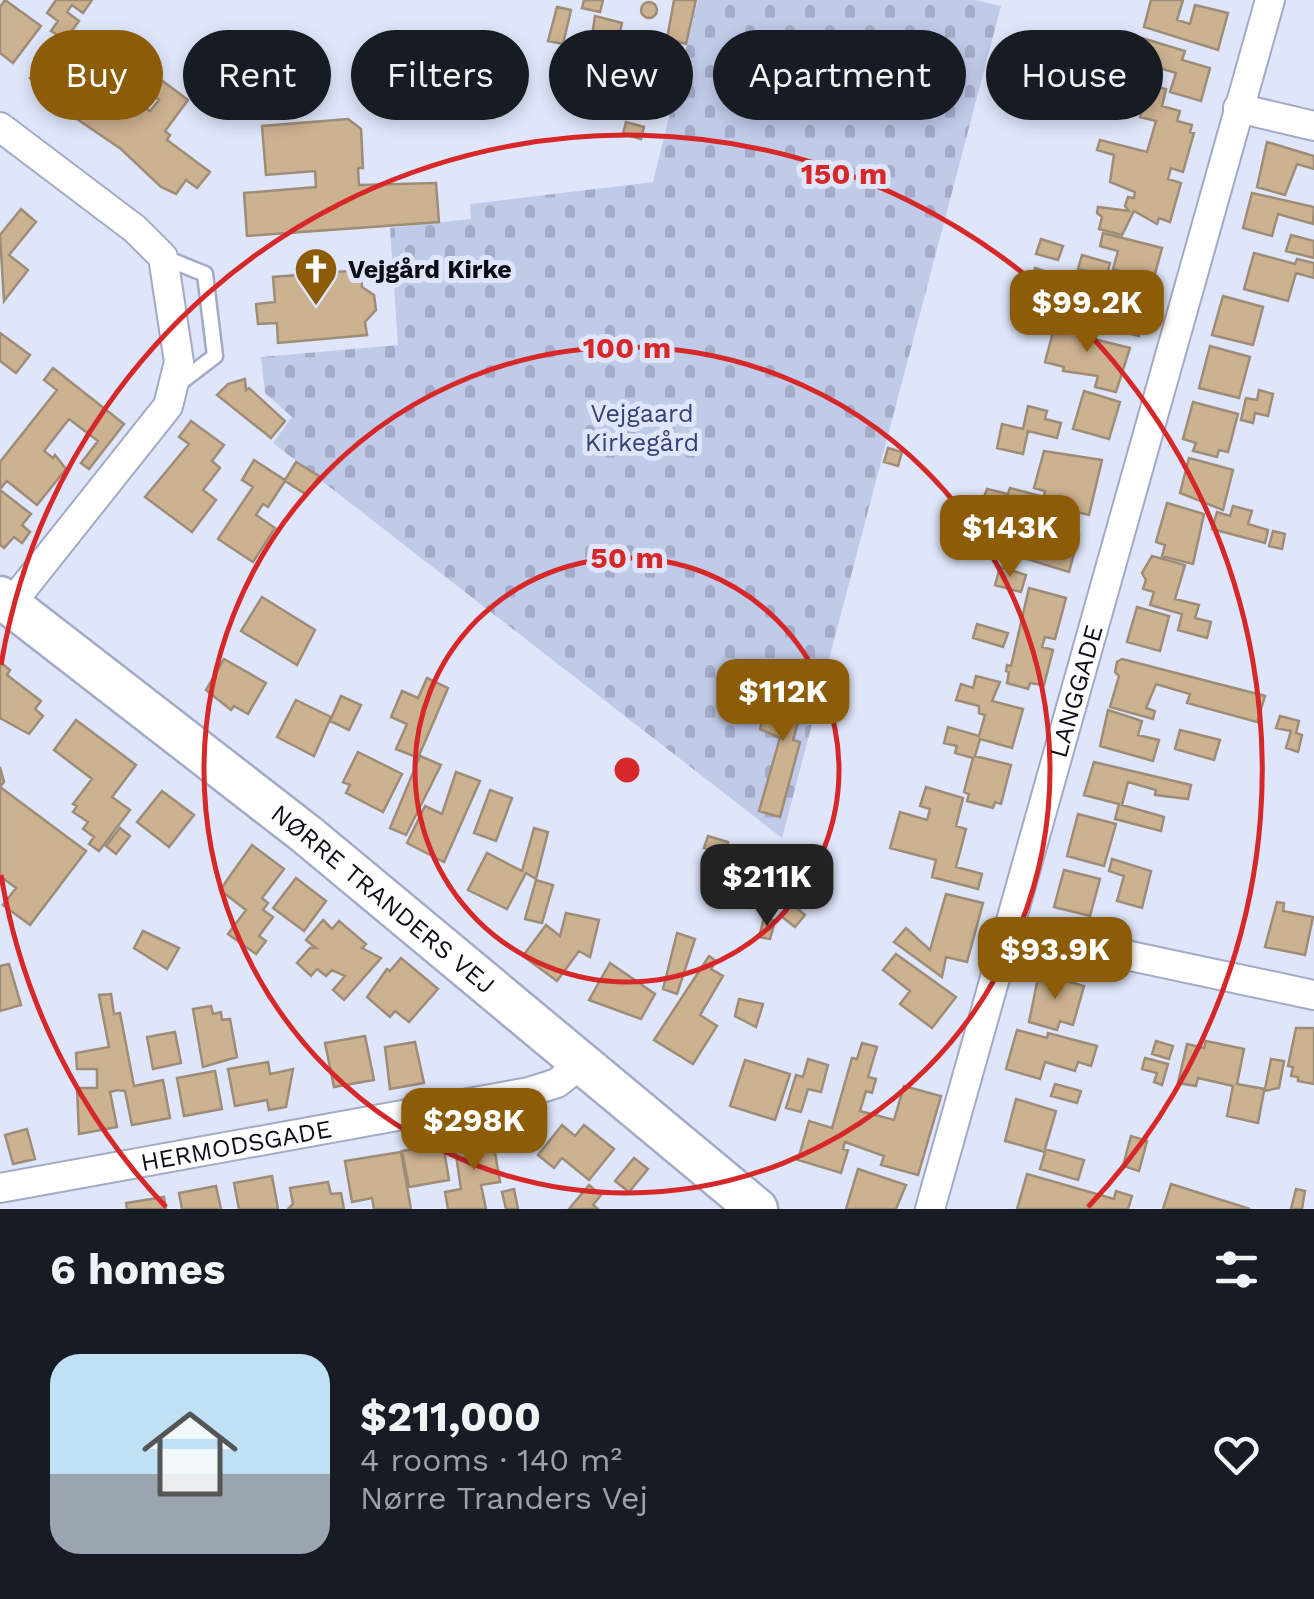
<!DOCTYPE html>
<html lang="en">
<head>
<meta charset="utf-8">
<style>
	:root { --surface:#171b24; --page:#20242c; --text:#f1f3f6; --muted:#9ea1a6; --line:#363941; --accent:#8d5c06 }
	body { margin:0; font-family:"Work Sans",sans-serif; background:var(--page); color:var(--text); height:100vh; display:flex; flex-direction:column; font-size:38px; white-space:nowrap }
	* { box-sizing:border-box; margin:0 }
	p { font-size:32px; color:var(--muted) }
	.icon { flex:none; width:55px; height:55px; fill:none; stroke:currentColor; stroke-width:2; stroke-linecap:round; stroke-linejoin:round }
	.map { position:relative; height:1209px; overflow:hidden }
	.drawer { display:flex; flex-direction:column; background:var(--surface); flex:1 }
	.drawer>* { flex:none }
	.top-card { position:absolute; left:30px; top:30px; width:1255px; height:90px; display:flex; gap:20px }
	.price { position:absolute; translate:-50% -85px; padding:0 22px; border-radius:20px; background:var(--accent); color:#fff; font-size:32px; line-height:65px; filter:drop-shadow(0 2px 5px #0008) }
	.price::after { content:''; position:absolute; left:50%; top:60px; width:30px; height:22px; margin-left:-15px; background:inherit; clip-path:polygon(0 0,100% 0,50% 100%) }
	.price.current { background:#222; color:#fff }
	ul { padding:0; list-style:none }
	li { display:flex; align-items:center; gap:30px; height:250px; padding:0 50px }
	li+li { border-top:2px solid var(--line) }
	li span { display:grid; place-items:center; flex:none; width:280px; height:200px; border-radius:30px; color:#555 }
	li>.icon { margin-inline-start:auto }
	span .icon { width:120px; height:120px; fill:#fffc; stroke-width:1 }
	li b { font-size:42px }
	h2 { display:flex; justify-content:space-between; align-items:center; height:120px; padding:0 50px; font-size:42px }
	.pill { padding:0 35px; border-radius:45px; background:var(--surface); box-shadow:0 5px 15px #0003; font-size:35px; line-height:90px }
	.pill.current { background:var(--accent); color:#fff }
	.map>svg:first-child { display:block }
</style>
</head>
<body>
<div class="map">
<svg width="1314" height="1209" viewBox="0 0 1314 1209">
	<defs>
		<pattern id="cemetery-stones" width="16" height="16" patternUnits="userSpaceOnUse" patternTransform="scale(2.5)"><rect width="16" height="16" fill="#c0cae9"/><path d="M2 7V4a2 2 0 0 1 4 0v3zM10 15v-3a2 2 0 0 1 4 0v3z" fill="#a4acc7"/></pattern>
	</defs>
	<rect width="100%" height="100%" fill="#dfe6fb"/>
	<path fill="url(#cemetery-stones)" d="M698,0h276l27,6 -219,832 -509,-395 19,-26 -27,-24 -4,-36 137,-12 -8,-117 81,-9 -1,-15 183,-22z"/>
	<path fill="#cdb291" stroke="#9e8c77" stroke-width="2.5" d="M5,0l36,26 -28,37 -13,-10v-46z
		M56,0h36l-9,13 -11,-8 -5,7 12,9 -14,19 -14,-9 7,-10 -11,-8z
		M584,0h19l-3,12 -18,-4z
		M674,0h22l-10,44 -19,-5z
		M1151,0h32l-6,20 13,4 5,-19 33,8 -10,37 -74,-23z
		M641 10a8 8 0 1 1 16 0a8 8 0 1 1-16 0Z
		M557,7l14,3 -8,34 -15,-3z
		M595,16l27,7 -12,50 -23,-6z
		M465,33l10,3 -7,31 -15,-4z
		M1142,38l43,13 -3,9 28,8 -9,33 -31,-9 6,-19 -40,-12z
		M59,40l32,25 -29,38 -32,-25z
		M107,74l35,26 -2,4 10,7 9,-11 -13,-10 10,-14 32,24 -23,31 5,4 -3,5 43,32 -13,16 -11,-8 -10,14 -15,-7 -40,-38 -47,-32z
		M1135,80l31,9 -4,17 18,5 -3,10 15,4 -2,7 4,1 -11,39 -12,-4 -3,11 13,4 -11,39 -11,-4 -2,6 -23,-13 -12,24 -23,-6 3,-12 -5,-4 1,-6 31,4 -4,-5 3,-9 6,1 1,-6 -25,-10 4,-27 -17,-5 3,-10 47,12 9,-31 -16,-4 5,-16 -15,-4z
		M348,119l13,10 2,39h-5l1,17 77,-2 3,39 -192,14 -3,-43 72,-6 -1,-16 -49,4 -4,-49z
		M626,122l18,5 -3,12 -18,-5z
		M1267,142l47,14v13l-17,-5 -12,31 -28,-8z
		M1252,193l62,14 -1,17 -35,-10 -6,22 -29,-8z
		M21,209l15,13 -27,33 19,15 -24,31 -4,-66z
		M1103,233l59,15 -9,33 -40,-12 5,-18 -18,-5z
		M1291,235l23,6v17l-28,-7z
		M1041,239l22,7 -5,14 -22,-6z
		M1254,253l41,11 2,-5 17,4v15l-18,-5 -8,28 -44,-12z
		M1082,255l28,8 -5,20 45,10 -11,43 -27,-7 1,-6 -6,-1 6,-23 -20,-6 6,-19 -21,-5z
		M1035,268l19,6 -5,15 -19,-6z
		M361,270l1,17 12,8 2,15 -11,12 2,13 -89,8 -1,-20 -19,1 -2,-20 19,-2 -2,-25z
		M1223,296l40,11 -10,38 -41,-10z
		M1056,321l36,9 -2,8 40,10 -14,44 -21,-5 3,-11 -35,-5 1,-4 -19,-5z
		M0,333l30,22 -14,18 -16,-12z
		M1210,346l40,11 -11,41 -40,-10z
		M53,368l71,56 -35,45 -8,-6 17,-22 -29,-22 -25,32 9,7 2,-3 11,14 -29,36 -30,-24 -7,8v-27l57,-72 -13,-10z
		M245,379l1,11 3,-2 36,33 -14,17 -54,-43 11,-11z
		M1259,390l14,4 -5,22 -13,-3 -2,10 -12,-3 5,-22 11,2z
		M1084,391l36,11 -11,37 -36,-10z
		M1193,402l45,12 -10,38 -9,-2 -2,7 -24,-6 3,-8 -13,-4z
		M1028,406l19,5 -2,8 16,4 -4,15 -29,-7 -5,23 -26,-6 5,-24 21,5z
		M191,421l33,24 -12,16 8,7 -17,22 13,10 -24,32 -47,-35 44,-53 -10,-7z
		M888,448l14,4 -4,14 -14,-4z
		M1044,451l58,9 -13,55 -36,-9 1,-4 -11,-3 2,-8 -11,-3z
		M1189,458l44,12 -10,40 -43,-17z
		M254,460l31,20 11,-18 23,14 -12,19 -22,-14 -17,26 -5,-3 -7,11 19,13 -22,34 -35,-23 35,-52 -11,-7z
		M1010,488l30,8 -4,16 -52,-15 3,-8 21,5z
		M0,490l31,24 -9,11 8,7 -8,11 -8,-6 -10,11 -4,-3z
		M1167,503l37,11 -11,50 -31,-8 3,-11 -9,-3z
		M1233,506l19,5 -4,13 20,6 -3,13 -53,-14 5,-17 13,4z
		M1049,514l14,4 -3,12 19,5 -10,37 -62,-19 10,-38 30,8z
		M1273,531l12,3 -3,15 -13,-3z
		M1152,556l33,9 -10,34 24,6 -4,13 16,4 -4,16 -29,-8 4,-16 -32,-9 4,-13 -11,-3 3,-9 -4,-7z
		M1000,567l26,8 -5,17 -26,-7z
		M1029,588l37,10 -11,41 -10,-2 -3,10 11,3 -9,35 -14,-2 -2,6 -21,-6 2,-11 -3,-1 1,-6 4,1z
		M262,597l53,33 -18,35 -56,-34z
		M1137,607l32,9 -9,35 -33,-9z
		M977,624l31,9 -5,14 -30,-9z
		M224,659l42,24 -18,31 -14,-8 -3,4 -25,-20z
		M1122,659l143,37 -8,26 -70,-19 3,-9 -34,-10 -10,24 9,3 -2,8 -43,-12 9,-31 -4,-4 2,-10z
		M0,662l10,8 -3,5 34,26 -6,8 8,7 -14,18 -29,-16z
		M976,676l24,6 -8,19 31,8 -11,39 -32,-9 -5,17 36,9 -10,39 -6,-2 -2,6 -26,-7 2,-7 -5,-2 9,-34 -18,-5 2,-7 -13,-3 4,-16 31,9 6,-21 -6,-2v-7l-23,-6 5,-16 12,4z
		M427,678l21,10 -30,70 -22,-9 11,-25 -16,-7 11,-26 16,7z
		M786,678l23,6 -16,56 7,2 -20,75 -21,-6 21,-73 -20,-9 6,-22 11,3z
		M341,696l20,9 -12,25 -19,-9z
		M296,700l35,17 -17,39 -37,-19z
		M1108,710l34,11 -4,14 21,5 -6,21 -53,-15z
		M1280,716l19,5 -3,12 6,2 -4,17 -12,-4 5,-17 -15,-3z
		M76,720l60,45 -24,32 18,13 -31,41 -10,-7 5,-7 -11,-8 5,-7 -15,-10 4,-6 -4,-2 19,-25 -38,-29z
		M1180,730l40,10 -6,20 -39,-11z
		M358,752l44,22 -19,38 -37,-19 4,-8 -7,-3z
		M420,756l21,9 -35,70 -16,-7z
		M1094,762l97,23 -3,14 -33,-4 1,-5 -28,-8 -6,23 42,12 -3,14 -46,-12 4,-15 -35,-9z
		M0,767l4,15 -4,5 86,64 -56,74 -27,-20 13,-17 -16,-12z
		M456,772l24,9 -36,81 -37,-19 18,-37 17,8z
		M926,787l37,11 -7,28 10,3 -10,38 26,7 -4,15 -46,-12 4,-17 -46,-12 10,-36 27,8 3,-11 -10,-3z
		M490,790l22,8 -16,43 -22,-8z
		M162,791l32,24 -25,32 -32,-25z
		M1078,814l38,10 -12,42 -37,-10z
		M120,828l10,8 -14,18 -10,-8z
		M534,828l14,4 -12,47 -10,-6 -19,36 -39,-19 19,-37 35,18z
		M708,836l20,6 -4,12 -20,-6z
		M252,845l32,24 -22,29 6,5 -5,7 10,7 -14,19 7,5 -10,13 -28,-20 18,-24 -26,-20z
		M1112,859l39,12 -9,37 -25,-7 7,-25 -15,-5z
		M736,861l12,4 -5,15 -12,-4z
		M1064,870l36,9 -10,37 -36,-9z
		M296,878l30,23 -22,30 -31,-23z
		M536,880l17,5 -11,38 -17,-4z
		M946,894l37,9 -16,59 -21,-5 -4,20 -48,-35 12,-14 24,22z
		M1277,902l7,1 -1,8 30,6 -8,38 -40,-8z
		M791,903l14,12 -10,12 -14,-11z
		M566,913l33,7 -9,37 -11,-6 -22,30 -34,-25 23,-31 14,11z
		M764,918l11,3 -5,18 -11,-2z
		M323,920l9,9 7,-8 27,23 -4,4 19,10 -37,42 -11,-10 12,-14 -13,-6 -6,6 -9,-7 -6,7 -14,-13 13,-15h6l-10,-8z
		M143,931l36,17 -12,21 -33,-21z
		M677,933l18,6 -18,55 -14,-5z
		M896,954l60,43 -24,31 -32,-24 10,-13 -27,-21z
		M709,956l7,5 -5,8 12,7 -23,39 17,11 -24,38 -39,-24z
		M401,958l37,31 -29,33 -14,-11 -5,6 -23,-20 20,-28 3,2z
		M610,963l45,31 -14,25 -52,-19z
		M9,964l12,41 -21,6v-45z
		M1039,973l45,13 -11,39 -13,-4 -3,9 -28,-8z
		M111,994l3,20 6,-1 14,73 29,-6 7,38 -38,7 -7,-34 -7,-1 -8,2 7,35 -38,7 -2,-46h20v-19h-20l-1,-16 33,-6 -10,-52z
		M739,999l24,5 -7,23 -21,-11z
		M211,1006l2,8 8,-2 1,8 8,-1 7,38 -34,10 -10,-58z
		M1296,1028h18v56l-16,-3v-4l-7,-1 2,-9 -5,-1z
		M1017,1030l30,8 1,-5 49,13 -6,20 -13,-4 -3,9 -30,-9 -5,17 -34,-10z
		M175,1032l6,31 -28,6 -6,-32z
		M365,1036l9,44 -40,7 -9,-44z
		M1156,1041l17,5 -4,13 -17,-5z
		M1206,1041l38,8 -7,35 28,5 6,-30 13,2 -5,27 -15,3 -6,32 -31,-7 6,-30 -35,-8 -2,8 -18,-3 9,-39 17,4z
		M415,1042l9,41 -34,6 -5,-42z
		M862,1043l15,4 -9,30 8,2 -4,14 -6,-2 -6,20 34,9 10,-34 37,10 -23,79 -37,-10 3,-9 -39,-14 -2,7 5,1 -7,23 -43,-13 11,-39 23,7 20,-70 5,1z
		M1145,1058l23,6 -6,21 -8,-3 3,-9 -15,-4z
		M808,1059l20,6 -7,27 -13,-3 -7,23 -15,-4 10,-33 7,2z
		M745,1060l45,14 -15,46 -45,-14z
		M268,1062l2,12 23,-5 -7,38 -17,3 -2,-10 -32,6 -7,-37z
		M215,1071l7,38 -38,7 -7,-38z
		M1055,1084l26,7 -4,12 -26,-7z
		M1016,1099l40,12 -11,38 39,11 -6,20 -38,-11 5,-17 -40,-11z
		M562,1125l13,11 9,-11 30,24 -25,31 -27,-22 -8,10 -16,-13z
		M27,1129l8,30 -22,5 -8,-29z
		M492,1135l8,47 -19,3 5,24h-38l-3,-17 16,-3 -7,-48z
		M1131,1136l16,5 -8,30 -16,-5z
		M443,1144l6,36 -40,7 -7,-36z
		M401,1152l10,57h-37l-2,-11 -20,4 -7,-41z
		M634,1158l14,11 -19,23 -14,-11z
		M858,1169l48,16 -10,24h-50z
		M1027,1174l87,25 2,-8 16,5 -4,13h-111z
		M272,1176l6,33h-39l-5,-26z
		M328,1182l3,12 10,-1 3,16h-56l5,-5 -3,-16z
		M1171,1184l79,25h-87z
		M589,1185l12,10 -8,10 5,4h-29z
		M216,1186l5,23h-39l-3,-16z
		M514,1189l4,20h-12l-4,-17z
		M1296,1189l9,2 -3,18h-11z
		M164,1197l2,12h-39l-1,-6z"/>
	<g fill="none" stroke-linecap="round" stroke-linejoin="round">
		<g stroke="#a2aac4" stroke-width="19">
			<path id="lane" d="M163,257l42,17 10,82 -38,29"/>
		</g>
		<g stroke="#a2aac4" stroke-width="32">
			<g id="street">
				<path d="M1238,108l76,18"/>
				<path d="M0,127l135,102 28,28 16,105 -11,44 -158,199"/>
				<path d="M1008,930l306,65"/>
				<path id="s1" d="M0,1188l529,-96 28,-9 25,-20"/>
				<path id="s2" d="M930,1209l340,-1209"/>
			</g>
		</g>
		<g stroke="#a2aac4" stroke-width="45">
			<g id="secondary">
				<path id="s3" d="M0,597l306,237 451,375"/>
			</g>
		</g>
		<use href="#lane" stroke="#fff" stroke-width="14"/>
		<use href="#street" stroke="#fff" stroke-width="28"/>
		<use href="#secondary" stroke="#fff" stroke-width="40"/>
	</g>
	<g fill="none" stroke="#d62828" stroke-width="5">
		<circle cx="627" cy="770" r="212"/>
		<circle cx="627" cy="770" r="423"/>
		<path d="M166 1207A635 635 0 0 1 1 875M1 665A635 635 0 1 1 1088 1207"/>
	</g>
	<defs>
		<g id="church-pin" transform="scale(2.25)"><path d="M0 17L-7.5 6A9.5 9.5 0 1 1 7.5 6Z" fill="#8d5c06" stroke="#dfe6fb"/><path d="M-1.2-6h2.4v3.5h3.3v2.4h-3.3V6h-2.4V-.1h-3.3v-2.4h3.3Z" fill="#fff"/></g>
	</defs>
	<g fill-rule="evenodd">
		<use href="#church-pin" x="316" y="269"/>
	</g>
	<g text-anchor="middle" stroke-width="10" stroke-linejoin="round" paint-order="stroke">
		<g font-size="25" font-weight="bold" fill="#0c0e17" stroke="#dfe6fb" text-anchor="start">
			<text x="348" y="278">Vejgård Kirke</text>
		</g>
		<g font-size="25" fill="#364273" stroke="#dfe6fb">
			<text x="642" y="422">Vejgaard<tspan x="642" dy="29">Kirkegård</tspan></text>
		</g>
		<g font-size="25" fill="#0c0e17" stroke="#dfe6fb">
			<text dy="9" stroke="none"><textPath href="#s2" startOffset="538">LANGGADE</textPath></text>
			<text dy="9" stroke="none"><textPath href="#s3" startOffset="488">NØRRE TRANDERS VEJ</textPath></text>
			<text dy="9" stroke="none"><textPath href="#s1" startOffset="240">HERMODSGADE</textPath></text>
		</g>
	</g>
	<circle cx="627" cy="770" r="15" fill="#d62828" stroke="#dfe6fb" stroke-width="5"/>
	<g font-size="30" text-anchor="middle" font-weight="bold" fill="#d62828" stroke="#dfe6fb" stroke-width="10" stroke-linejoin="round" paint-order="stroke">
		<text x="844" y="184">150 m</text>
		<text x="627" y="358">100 m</text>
		<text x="627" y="568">50 m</text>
	</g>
</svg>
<b class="price" style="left:1087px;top:355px">$99.2K</b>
<b class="price" style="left:1010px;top:580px">$143K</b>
<b class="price" style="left:783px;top:744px">$112K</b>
<b class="price current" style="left:767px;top:929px">$211K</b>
<b class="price" style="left:1055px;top:1002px">$93.9K</b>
<b class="price" style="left:474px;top:1173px">$298K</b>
<div class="top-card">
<a class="pill current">Buy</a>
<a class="pill">Rent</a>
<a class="pill">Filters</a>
<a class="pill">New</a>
<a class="pill">Apartment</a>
<a class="pill">House</a>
</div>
</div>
<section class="drawer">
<h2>6 homes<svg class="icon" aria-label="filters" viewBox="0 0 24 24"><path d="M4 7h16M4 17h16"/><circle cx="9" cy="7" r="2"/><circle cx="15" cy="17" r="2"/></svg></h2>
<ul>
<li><span style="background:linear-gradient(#bfe0f5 60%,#9aa5b1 0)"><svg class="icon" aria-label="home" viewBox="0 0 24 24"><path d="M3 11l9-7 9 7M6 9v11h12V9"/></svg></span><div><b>$211,000</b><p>4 rooms · 140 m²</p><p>Nørre Tranders Vej</p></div><svg class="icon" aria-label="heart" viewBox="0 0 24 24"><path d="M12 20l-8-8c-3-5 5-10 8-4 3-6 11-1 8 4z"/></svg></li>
</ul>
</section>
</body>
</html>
